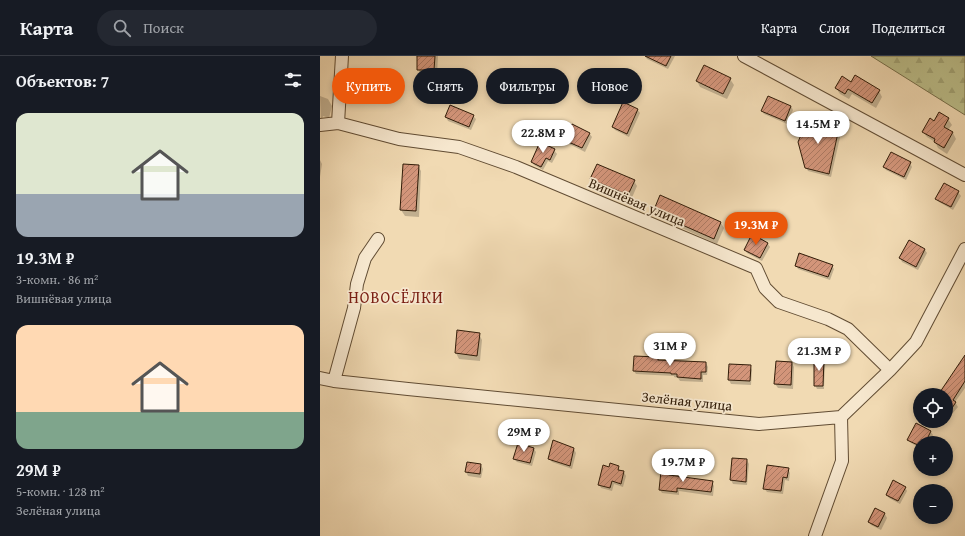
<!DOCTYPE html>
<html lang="ru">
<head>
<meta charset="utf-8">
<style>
	:root { --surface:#171b24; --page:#242831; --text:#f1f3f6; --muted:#9ea1a6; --line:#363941; --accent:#ea580c }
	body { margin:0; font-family:"Gentium Book Plus",serif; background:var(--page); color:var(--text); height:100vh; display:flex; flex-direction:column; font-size:15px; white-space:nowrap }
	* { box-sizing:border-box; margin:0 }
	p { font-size:13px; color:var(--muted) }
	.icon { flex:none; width:22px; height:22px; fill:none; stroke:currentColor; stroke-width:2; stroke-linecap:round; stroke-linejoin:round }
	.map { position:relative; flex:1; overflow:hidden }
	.sheet { display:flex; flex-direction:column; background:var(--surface); width:320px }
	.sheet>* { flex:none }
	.hud { position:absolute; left:12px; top:12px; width:380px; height:36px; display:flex; gap:8px }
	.buttons { position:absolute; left:593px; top:332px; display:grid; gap:8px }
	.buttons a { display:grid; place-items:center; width:40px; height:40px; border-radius:50%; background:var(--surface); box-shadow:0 2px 6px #0003; font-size:20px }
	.price { position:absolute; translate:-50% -34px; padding:0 9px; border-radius:14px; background:#fff; color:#222; font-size:13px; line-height:26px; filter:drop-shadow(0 1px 2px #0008) }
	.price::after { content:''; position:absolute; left:50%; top:24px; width:12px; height:9px; margin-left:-6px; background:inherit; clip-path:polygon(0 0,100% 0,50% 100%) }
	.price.current { background:var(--accent); color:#fff }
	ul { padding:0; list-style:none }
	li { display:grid; align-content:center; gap:8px; height:212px; padding:0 16px }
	li span { display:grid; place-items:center; height:124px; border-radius:12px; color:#555 }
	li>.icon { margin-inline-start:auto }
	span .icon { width:72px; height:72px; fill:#fffc; stroke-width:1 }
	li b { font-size:17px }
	h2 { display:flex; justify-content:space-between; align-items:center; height:48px; padding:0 16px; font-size:17px }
	.tag { padding:0 14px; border-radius:18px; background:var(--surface); box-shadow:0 2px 6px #0003; font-size:14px; line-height:36px }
	.tag.current { background:var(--accent); color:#fff }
	header { display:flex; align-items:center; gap:24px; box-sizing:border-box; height:56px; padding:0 20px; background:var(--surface); border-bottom:1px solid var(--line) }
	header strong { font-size:19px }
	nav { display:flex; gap:22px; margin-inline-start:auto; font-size:14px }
	.search { width:280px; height:36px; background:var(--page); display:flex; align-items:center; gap:10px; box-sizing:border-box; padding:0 14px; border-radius:22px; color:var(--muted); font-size:15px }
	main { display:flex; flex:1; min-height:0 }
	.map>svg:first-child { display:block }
</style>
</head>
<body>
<header>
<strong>Карта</strong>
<div class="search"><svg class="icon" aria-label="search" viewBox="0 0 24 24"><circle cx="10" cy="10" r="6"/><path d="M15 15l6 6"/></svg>Поиск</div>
<nav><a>Карта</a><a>Слои</a><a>Поделиться</a></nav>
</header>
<main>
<section class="sheet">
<h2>Объектов: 7<svg class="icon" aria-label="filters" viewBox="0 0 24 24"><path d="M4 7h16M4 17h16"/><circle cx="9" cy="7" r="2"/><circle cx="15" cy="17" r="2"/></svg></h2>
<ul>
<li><span style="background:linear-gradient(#dfe7d0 65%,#9aa5b1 0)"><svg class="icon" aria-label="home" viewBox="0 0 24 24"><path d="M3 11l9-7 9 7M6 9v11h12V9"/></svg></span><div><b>19.3M ₽</b><p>3-комн. · 86 m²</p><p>Вишнёвая улица</p></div></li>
<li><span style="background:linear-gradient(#ffd9b3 70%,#7fa58c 0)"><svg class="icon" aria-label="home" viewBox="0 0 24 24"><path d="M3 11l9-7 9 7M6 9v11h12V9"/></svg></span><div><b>29M ₽</b><p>5-комн. · 128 m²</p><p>Зелёная улица</p></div></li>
</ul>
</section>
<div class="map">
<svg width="645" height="480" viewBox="0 0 645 480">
	<defs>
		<pattern id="forest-firs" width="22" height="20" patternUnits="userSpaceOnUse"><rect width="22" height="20" fill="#bcbf8b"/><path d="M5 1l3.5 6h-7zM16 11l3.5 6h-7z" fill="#a2a476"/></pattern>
		<pattern id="building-hatch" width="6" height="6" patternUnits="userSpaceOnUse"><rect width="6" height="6" fill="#d3957a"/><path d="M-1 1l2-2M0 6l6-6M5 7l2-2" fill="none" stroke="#ac7962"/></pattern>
	</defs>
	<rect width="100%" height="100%" fill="#f1dab3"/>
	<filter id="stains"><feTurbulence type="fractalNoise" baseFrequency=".005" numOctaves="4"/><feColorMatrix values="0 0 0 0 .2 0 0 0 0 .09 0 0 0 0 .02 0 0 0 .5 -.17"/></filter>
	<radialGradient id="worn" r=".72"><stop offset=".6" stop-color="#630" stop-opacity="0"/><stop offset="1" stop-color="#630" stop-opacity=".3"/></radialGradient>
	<path fill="url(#forest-firs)" stroke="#766e4a" d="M551,0h94v59z"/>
	<path fill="#0003" d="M96,0h22l-1,19h-16l-3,-6v-9z
		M325,0h30l-7,13 -21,-10z
		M410,23l4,6 -7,14 -27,-12 -3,-6z
		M531,27l28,8 3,6 -6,11 -24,-14 -3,5 -9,-5 -4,-6z
		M0,40l8,3 4,7 -3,12 -6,-2 -2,7z
		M471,50l2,4 -6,14 -23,-10 -2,-3z
		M317,53l3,4 -11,24 -14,-7 -2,-3z
		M153,60l3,3 -5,11 -23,-9 -2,-4z
		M628,63l4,6 -4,5 5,3 3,6 -9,15 -9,-6 -3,-6 -8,-5 -4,-5 11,-10z
		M519,73l2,4 -10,44 -23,-6 -2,-4z
		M269,77l3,4 -7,15 -18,-9 -2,-3z
		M221,88l13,6 3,4 -5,9 -4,-2 -5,9 -9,-5 -2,-3z
		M0,104l2,4 -2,13z
		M590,107l2,4 -6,13 -20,-10 -2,-3z
		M84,109l14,1 3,5 -2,46 -14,-1 -4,-6z
		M272,123l42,2 3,5 -6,14 -36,-15z
		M638,136l3,4 -8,14 -14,-8 -3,-3z
		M341,140l60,27 3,5 -7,16 -60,-27 -3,-5z
		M432,180l16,8 2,3 -8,14 -15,-8 -2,-3z
		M605,194l2,3 -9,17 -16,-8 -2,-4z
		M476,209l36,1 2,3 -4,11 -32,-11z
		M138,276l21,2 3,6 -2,21 -21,-2 -3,-6z
		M338,302l1,3 47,2 2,4 -1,8h-4v7l-23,-1 -2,-3 -4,-1v-1l-38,-2 -2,-3z
		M645,302v30l-10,14 3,5 -6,7 -6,-4v-15h-7z
		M503,304l2,3 -1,26h-7l-2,-4z
		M472,307l2,4 -1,22 -15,-1 -3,-4z
		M430,310l2,4 -1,15 -20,-1 -2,-4z
		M611,376l2,3 -3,6 2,2h-12v5l-9,-5 -3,-3z
		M214,393l2,3 -4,14 -15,-4 -3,-3z
		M254,393l2,4 -4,16 -20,-7 -3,-4z
		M413,403l14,1 2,4 -2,21 -14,-1 -2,-4z
		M161,409l2,4 -2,9 -13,-2 -2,-4z
		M298,411l2,4 4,1 2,4 -3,11 -9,-3 -2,7 -11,-3 -2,-4 10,-16z
		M468,413l2,4 -1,8 -4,-1 -2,14 -16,-2 -3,-4z
		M349,416l3,5 40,5 2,4 -1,10 -34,-5v4l-17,-2 -2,-3z
		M585,431l2,4 -7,13 -11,-6 -2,-3z
		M555,453l10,5 2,4 -6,12 -10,-5 -2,-3z"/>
	<path fill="url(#building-hatch)" stroke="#311c08" d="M97,0h18l-1,14h-17z
		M325,0h26l-5,10z
		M384,9l27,13 -8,16 -27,-13z
		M535,19l25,15 -8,13 -24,-14 -3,5 -10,-6 7,-12 9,6z
		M448,40l23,10 -6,15 -24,-10z
		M303,46l15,7 -11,25 -15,-7z
		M130,49l24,10 -5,12 -24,-10z
		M619,56l10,6 -5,9 9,5 -9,16 -10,-6 1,-3 -13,-7 8,-14 4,3z
		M489,60l16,6 14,6 -10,46 -24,-6 -7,-26z
		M252,68l18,9 -8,15 -18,-8z
		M220,86l15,7 -5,11 -4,-2 -5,9 -10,-5z
		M571,96l20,10 -7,15 -21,-10z
		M83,108l16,1 -3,46 -16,-1z
		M277,108l38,16 -7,15 -38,-16z
		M624,127l15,8 -8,16 -16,-8z
		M340,139l61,27 -7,17 -61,-27z
		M432,178l16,9 -8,15 -16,-8z
		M589,184l16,9 -9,18 -17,-9z
		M479,197l34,12 -5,12 -33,-11z
		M137,274l23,3 -3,23 -22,-3z
		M645,299v26l-12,19 3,2 -10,15v-22h-8z
		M314,300l24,1v3l48,2v10h-5v7l-24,-2v-3h-6v-1l-38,-2z
		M494,302l10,1 -1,27h-9z
		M456,305l16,1 -1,23 -17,-1z
		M409,308l22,1 -1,16 -22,-1z
		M596,367l15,8 -6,12h-5v3l-13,-6z
		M233,384l21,8 -4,18 -22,-7z
		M198,387l16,5 -4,15 -17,-4z
		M412,402l15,1 -1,23 -16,-2z
		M147,406l14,2 -1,10 -15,-2z
		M290,407l9,3 -1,4 6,1 -3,13 -9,-3 -2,7 -12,-3 5,-20 6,2z
		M447,409l22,3 -2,10 -4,-1 -2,14 -18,-2z
		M341,415h9l-1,4 44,6 -2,11 -34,-4v4l-18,-2z
		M573,424l13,7 -8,14 -12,-6z
		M555,452l10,5 -7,14 -10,-5z"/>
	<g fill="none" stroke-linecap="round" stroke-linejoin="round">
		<g stroke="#614c33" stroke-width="14">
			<path id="minor" d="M424,0l221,119
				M18,67l4,-67
				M0,69l18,-2 61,16 60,8 57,20 240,101 9,20 14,14 49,17 20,10 42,41
				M0,322l14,3 74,8 351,35 82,-7 49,-47 26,-28 49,-93
				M14,325l20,-73 3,-24 8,-26 13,-19
				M495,480l27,-75 -1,-44"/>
		</g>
		<use href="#minor" stroke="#f6e7ce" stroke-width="12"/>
	</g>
	<g text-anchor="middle" stroke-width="3.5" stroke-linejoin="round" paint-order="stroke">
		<g font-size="14" fill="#311c08" stroke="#f6e7ce">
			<text transform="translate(317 146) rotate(23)" y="5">Вишнёвая улица</text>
			<text transform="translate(367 345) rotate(6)" y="5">Зелёная улица</text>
		</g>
		<g font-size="16" letter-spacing="1" fill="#7a1f14" stroke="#f6e7ce">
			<text x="76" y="247">НОВОСЁЛКИ</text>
		</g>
	</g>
	<rect width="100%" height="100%" filter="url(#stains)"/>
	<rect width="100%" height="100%" fill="url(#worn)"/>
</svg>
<div class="buttons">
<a><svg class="icon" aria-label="locate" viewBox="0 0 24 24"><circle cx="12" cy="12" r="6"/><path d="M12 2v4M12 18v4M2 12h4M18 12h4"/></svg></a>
<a>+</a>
<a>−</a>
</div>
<b class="price" style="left:498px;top:89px">14.5M ₽</b>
<b class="price" style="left:223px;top:98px">22.8M ₽</b>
<b class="price current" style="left:436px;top:190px">19.3M ₽</b>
<b class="price" style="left:350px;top:311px">31M ₽</b>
<b class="price" style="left:499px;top:316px">21.3M ₽</b>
<b class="price" style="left:204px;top:397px">29M ₽</b>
<b class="price" style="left:363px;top:427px">19.7M ₽</b>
<div class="hud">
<a class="tag current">Купить</a>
<a class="tag">Снять</a>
<a class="tag">Фильтры</a>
<a class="tag">Новое</a>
</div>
</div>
</main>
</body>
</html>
